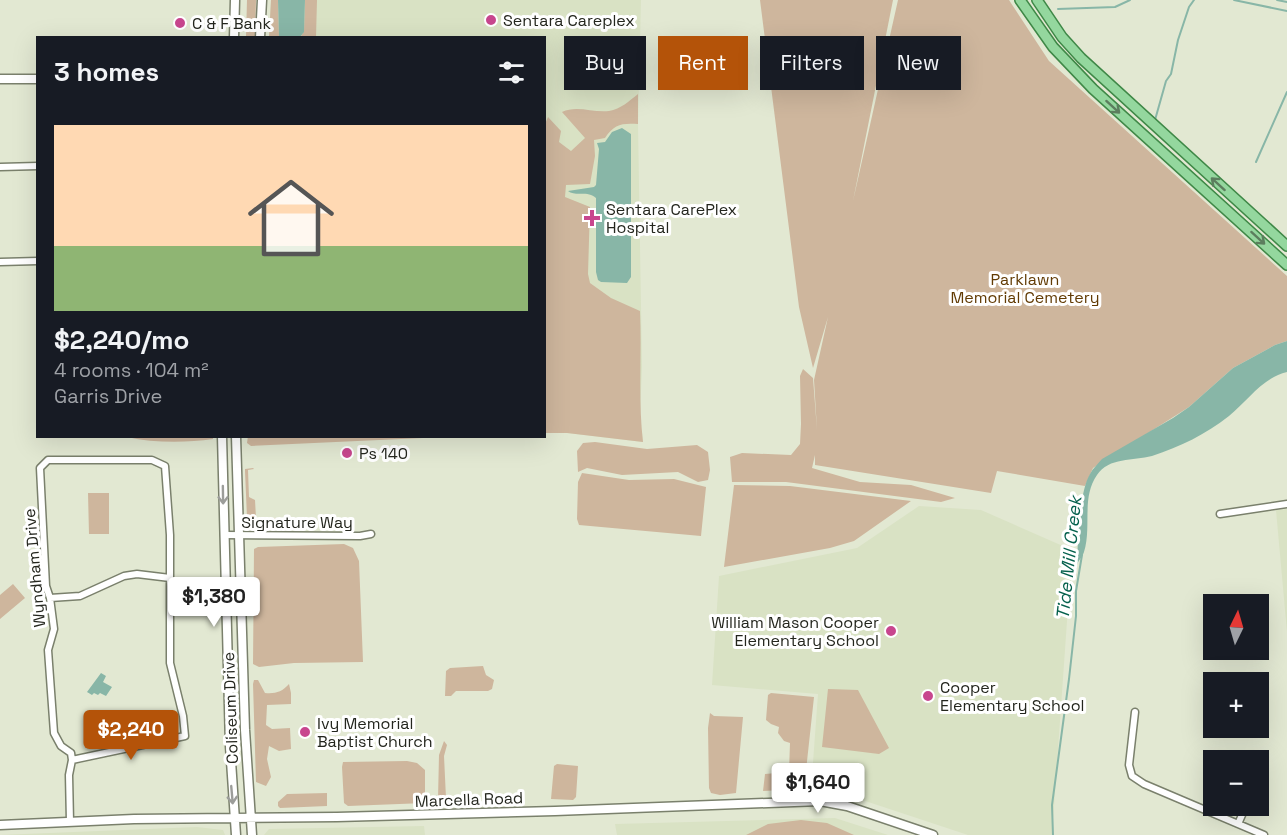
<!DOCTYPE html>
<html lang="en">
<head>
<meta charset="utf-8">
<style>
	:root { --surface:#171b24; --page:#20242c; --text:#f1f3f6; --muted:#9ea1a6; --accent:#b45309 }
	body { margin:0; font-family:"Space Grotesk",sans-serif; background:var(--page); color:var(--text); height:100vh; display:flex; flex-direction:column; font-size:22px; white-space:nowrap }
	* { box-sizing:border-box; margin:0 }
	p { font-size:20px; color:var(--muted) }
	.icon { flex:none; width:33px; height:33px; fill:none; stroke:currentColor; stroke-width:2; stroke-linecap:round; stroke-linejoin:round }
	.map { position:relative; flex:1; overflow:hidden }
	.sheet { position:absolute; left:36px; top:36px; width:510px; height:402px; display:flex; flex-direction:column; background:var(--surface); border-radius:0px; box-shadow:0 6px 24px #0002 }
	.sheet>* { flex:none }
	.hud { position:absolute; left:564px; top:36px; width:570px; height:54px; display:flex; gap:12px }
	.needle { width:39px; rotate:5deg }
	.controls { position:absolute; left:1203px; top:594px; display:grid; gap:12px }
	.controls a { display:grid; place-items:center; width:66px; height:66px; border-radius:0px; background:var(--surface); box-shadow:0 6px 24px #0002; font-size:30px }
	.price { position:absolute; translate:-50% -51px; padding:0 14px; border-radius:6px; background:#fff; color:#222; font-size:20px; line-height:39px; filter:drop-shadow(0 2px 3px #0008) }
	.price::after { content:''; position:absolute; left:50%; top:36px; width:18px; height:14px; margin-left:-9px; background:inherit; clip-path:polygon(0 0,100% 0,50% 100%) }
	.price.current { background:var(--accent); color:#fff }
	ul { padding:0; list-style:none }
	li { display:grid; align-content:center; gap:12px; height:318px; padding:0 18px }
	li span { display:grid; place-items:center; height:186px; border-radius:0px; color:#555 }
	li>.icon { margin-inline-start:auto }
	span .icon { width:108px; height:108px; fill:#fffc; stroke-width:1 }
	li b { font-size:26px }
	h2 { display:flex; justify-content:space-between; align-items:center; height:72px; padding:0 18px; font-size:26px }
	.pill { padding:0 21px; border-radius:0px; background:var(--surface); box-shadow:0 6px 24px #0002; font-size:21px; line-height:54px }
	.pill.current { background:var(--accent); color:#fff }
	.map>svg:first-child { display:block }
</style>
</head>
<body>
<div class="map">
<svg width="1287" height="835" viewBox="0 0 1287 835">
	<rect width="100%" height="100%" fill="#e2e8d2"/>
	<path fill="#d9e2c4" d="M271,0h370l-3,124 4,243 -2,48 3,27 -76,-9h-22l-1,-395h-275z
		M919,506l62,4 91,40 -20,285h-84l-133,-44 -24,-1 7,-96 -106,-9 7,-109 138,-28z
		M1287,509v123l-11,-122z
		M835,818l53,17h-271l-2,-11z
		M424,826l1,9h-161l5,-6z
		M197,827l26,3 2,5h-225z"/>
	<path fill="#ceb69d" d="M247,0h9l-1,37h-9z
		M271,0h7l1,37h-10z
		M305,0h12l-1,37 -16,1 4,-7z
		M760,0h133l-40,201 45,-201h111l40,61 238,215v65l-12,4 -42,23 -44,39 -96,61 -8,18 -88,-15 -6,22 -176,-28v-10l-3,13 48,14 51,3 44,13 -14,4 -155,-20h-54l-2,-25 12,-4 49,2 9,-11 1,-20 -1,-48 3,-7 10,9 4,52 -3,-50 14,-63 -15,51 -14,-61z
		M638,94v30c-16,-1 -24,0 -33,14l-11,2 1,16 -5,28 -24,1 -1,12 25,10 -2,67 2,9 21,15 29,13c2,44 -2,89 3,131l-76,-9h-22v-309l3,-7 13,14 -2,11 12,9 14,-13 -23,-26c15,-7 31,1 47,-1 12,-2 20,-10 29,-17z
		M248,436h197v1l-194,9 -4,-3z
		M213,437v2c-27,4 -60,4 -86,-2z
		M595,442l52,7 50,-4 11,7 2,18 -2,10 -10,2 -20,-10 -56,3 -35,-7 -9,4 -1,-21 6,-8z
		M253,468l1,1 -6,1 1,27 6,3 1,18h57l3,2 -4,4 -10,1 -52,-4 -3,-3 -2,-47v-2z
		M582,473l47,7 45,-1 32,8 -5,49 -122,-11 -2,-6 1,-37z
		M734,485l56,1 121,15 -57,40 -24,7 -106,19z
		M88,493h21v41h-20z
		M344,544l9,4 6,13 4,101 -69,1 -35,4 -6,-3 1,-115 4,-2z
		M13,584l12,14 -25,21v-24z
		M483,666l3,9 8,5 -2,9 -4,2h-32l-5,5h-6l1,-25 4,-3z
		M254,680h4l7,13c10,1 17,-1 24,-9l2,9v11l-24,1 -1,20 6,4 18,-1 1,21 -12,2 -10,-5 -2,13 4,18 -5,9 -10,-4 -3,-98z
		M828,689l30,1 31,58 -10,6 -57,-7z
		M771,693l43,4 -10,92 -41,2 2,-17 24,-2 1,-29 -6,-2 -6,-8 1,-6 -8,-3 -5,-4 2,-25z
		M710,713l4,3 29,1 -7,76 -16,2 -9,-2 -2,-5 -1,-60z
		M444,741l3,4 -3,11 2,42 -1,4 -6,1 -1,-4 1,-44z
		M407,761l10,2 8,7v33l-77,3 -4,-3 -2,-36 1,-5z
		M557,764l21,2 -2,31 -3,3 -22,-1 3,-33z
		M327,793v13l-47,2 -2,-2v-4l9,-8z
		M801,820l26,3 27,12h-108l22,-11z"/>
	<path fill="#88b6a7" d="M278,0h27l-1,32 -4,5h-21z
		M622,128l9,6v143l-4,6 -26,-1 -3,-2 -2,-8v-74c-8,-8 -21,-1 -28,-7l26,-4 2,-2 3,-36 -2,-6 8,-1 7,-10z
		M1287,341v31c-25,6 -39,29 -58,44 -24,19 -48,30 -77,40 -19,5 -43,1 -55,19 -16,23 -5,52 -13,77 -1,4 -5,8 -7,12 1,-23 2,-72 13,-90 3,-6 8,-10 12,-15l71,-41 16,-11 44,-39 42,-23z
		M101,673l5,3 -3,6 9,5 -6,9 -6,-3 -2,2 -4,-2 -2,2 -5,-3z"/>
	<g fill="none" stroke-linecap="round" stroke-linejoin="round">
		<path stroke="#88b6a7" stroke-width="2" d="M1234,0l53,11
			M1277,0l10,2
			M1058,9l57,-2 15,-7
			M1155,120l11,-39 5,-7 7,-34 11,-33 5,-7
			M1256,162l31,-70
			M1053,835l-1,-30 17,-126 7,-63v-25l6,-36"/>
		<g stroke="#7a806c" stroke-width="9">
			<path id="street" d="M0,167l38,-1
				M0,262l38,-1
				M1220,514l67,-10
				M224,535l136,1 11,-2
				M50,598l30,-2 44,-20 13,-2 33,4
				M1135,712l-6,53 3,11 12,8 120,51
				M1258,775l5,-11
				M70,822l-1,-47 3,-15 -1,-7 -10,-7 -7,-13 -6,-83 6,-21 -4,-31 -4,-12 -6,-118 8,-8h104l13,6 5,69v128l13,53 2,20 -113,24
				M1238,824l8,-18"/>
		</g>
		<g stroke="#7a806c" stroke-width="11">
			<path id="secondary" d="M234,38l1,-38
				M260,38l2,-38
				M0,79h38
				M222,436l8,310 6,89
				M236,436l9,294 7,105
				M0,825l134,-6 203,-2 218,-6 265,-10 27,5 86,29"/>
		</g>
		<g stroke="#3f8847" stroke-width="12">
			<path id="primary" d="M1020,0l33,47 40,42 194,176
				M1037,0l25,37 19,21 206,188"/>
		</g>
		<use href="#street" stroke="#fff" stroke-width="6"/>
		<use href="#secondary" stroke="#fff" stroke-width="8"/>
		<use href="#primary" stroke="#94d79e" stroke-width="9"/>
	</g>
	<defs><path id="oneway-shaft" d="M-6 0H5M1.5-3L5.5 0L1.5 3" fill="none" stroke-width="1.6" stroke-linecap="round" stroke-linejoin="round" transform="scale(1.5)"/></defs>
	<g stroke="#5c7e5e">
		<use href="#oneway-shaft" transform="translate(1113 107) rotate(42)"/>
		<use href="#oneway-shaft" transform="translate(1218 184) rotate(-138)"/>
		<use href="#oneway-shaft" transform="translate(1258 238) rotate(42)"/>
	</g>
	<g stroke="#9c9d9a">
		<use href="#oneway-shaft" transform="translate(223 495) rotate(89)"/>
		<use href="#oneway-shaft" transform="translate(232 795) rotate(85)"/>
	</g>
	<g fill="#c8468e" stroke="#fff" stroke-width="2">
		<circle cx="491" cy="20" r="6"/>
		<circle cx="180" cy="23" r="6"/>
		<path d="M589 209h6v6h6v6h-6v6h-6v-6h-6v-6h6z"/>
		<circle cx="347" cy="453" r="6"/>
		<circle cx="891" cy="631" r="6"/>
		<circle cx="928" cy="696" r="6"/>
		<circle cx="305" cy="732" r="6"/>
	</g>
	<g text-anchor="middle" stroke-width="6" stroke-linejoin="round" paint-order="stroke">
		<g font-size="16" fill="#24261e" stroke="#fff" text-anchor="start">
			<text x="503" y="26">Sentara Careplex</text>
			<text x="192" y="29">C &amp; F Bank</text>
			<text x="606" y="215">Sentara CarePlex<tspan x="606" dy="18">Hospital</tspan></text>
			<text x="359" y="459">Ps 140</text>
			<text x="879" y="628" text-anchor="end">William Mason Cooper<tspan x="879" dy="18">Elementary School</tspan></text>
			<text x="940" y="693">Cooper<tspan x="940" dy="18">Elementary School</tspan></text>
			<text x="317" y="729">Ivy Memorial<tspan x="317" dy="18">Baptist Church</tspan></text>
		</g>
		<g font-size="16" fill="#623b04" stroke="#fff">
			<text x="1025" y="285">Parklawn<tspan x="1025" dy="18">Memorial Cemetery</tspan></text>
		</g>
		<g font-size="16" fill="#24261e" stroke="#fff">
			<text x="297" y="528">Signature Way</text>
			<text transform="translate(34 568) rotate(-95)" y="6">Wyndham Drive</text>
			<text transform="translate(230 708) rotate(-92)" y="6">Coliseum Drive</text>
			<text transform="translate(469 799) rotate(-2)" y="6">Marcella Road</text>
		</g>
		<g font-size="18" font-style="italic" fill="#05614d" stroke="#fff">
			<text transform="translate(1069 558) rotate(-84)" y="6">Tide Mill Creek</text>
		</g>
	</g>
</svg>
<div class="controls">
<a><svg class="needle" viewBox="-14 -14 28 28"><path d="M0-13l5 13h-10z" fill="#e53935"/><path d="M0 13l5-13h-10z" fill="#9ea1a6"/></svg></a>
<a>+</a>
<a>−</a>
</div>
<b class="price" style="left:214px;top:628px">$1,380</b>
<b class="price current" style="left:131px;top:761px">$2,240</b>
<b class="price" style="left:818px;top:814px">$1,640</b>
<div class="hud">
<a class="pill">Buy</a>
<a class="pill current">Rent</a>
<a class="pill">Filters</a>
<a class="pill">New</a>
</div>
<section class="sheet">
<h2>3 homes<svg class="icon" aria-label="filters" viewBox="0 0 24 24"><path d="M4 7h16M4 17h16"/><circle cx="9" cy="7" r="2"/><circle cx="15" cy="17" r="2"/></svg></h2>
<ul>
<li><span style="background:linear-gradient(#ffd9b3 65%,#8fb573 0)"><svg class="icon" aria-label="home" viewBox="0 0 24 24"><path d="M3 11l9-7 9 7M6 9v11h12V9"/></svg></span><div><b>$2,240/mo</b><p>4 rooms · 104 m²</p><p>Garris Drive</p></div></li>
</ul>
</section>
</div>
</body>
</html>
